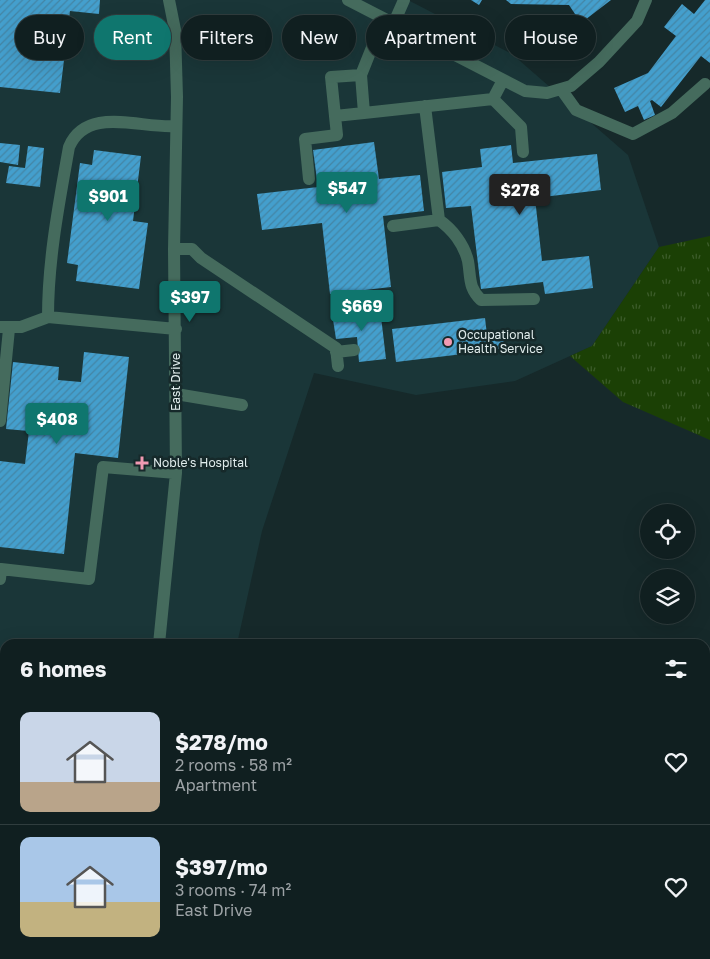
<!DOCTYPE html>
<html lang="en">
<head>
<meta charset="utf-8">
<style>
	:root { --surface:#101f20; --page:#1e2c2d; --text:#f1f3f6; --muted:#9ca2a5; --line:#303d3e; --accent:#0f766e }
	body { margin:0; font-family:"Golos Text",sans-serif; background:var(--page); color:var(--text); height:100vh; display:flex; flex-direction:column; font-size:19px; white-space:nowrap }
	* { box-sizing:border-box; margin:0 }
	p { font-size:16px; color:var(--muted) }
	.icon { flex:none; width:28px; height:28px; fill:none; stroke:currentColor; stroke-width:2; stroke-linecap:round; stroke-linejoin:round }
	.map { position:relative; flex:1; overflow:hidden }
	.side { position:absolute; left:0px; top:639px; width:710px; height:321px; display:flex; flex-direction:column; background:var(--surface); border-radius:15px 15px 0 0; box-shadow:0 5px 20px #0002,0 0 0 1px var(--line) }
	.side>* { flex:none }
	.hud { position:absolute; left:15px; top:15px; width:680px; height:45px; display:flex; gap:10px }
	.controls { position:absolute; left:640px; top:504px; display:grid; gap:10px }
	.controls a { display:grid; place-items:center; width:55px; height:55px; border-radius:50%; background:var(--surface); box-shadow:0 5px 20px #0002,0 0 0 1px var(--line); font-size:25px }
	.price { position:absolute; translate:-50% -42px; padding:0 11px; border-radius:5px; background:var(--accent); color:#fff; font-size:16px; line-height:32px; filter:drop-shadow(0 1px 2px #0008) }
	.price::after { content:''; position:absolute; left:50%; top:30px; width:15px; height:11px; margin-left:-8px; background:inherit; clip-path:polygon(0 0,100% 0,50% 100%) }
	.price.active { background:#222; color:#fff }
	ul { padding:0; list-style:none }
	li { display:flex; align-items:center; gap:15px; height:125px; padding:0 20px }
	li+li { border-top:1px solid var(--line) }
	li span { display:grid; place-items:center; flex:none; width:140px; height:100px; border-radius:10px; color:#555 }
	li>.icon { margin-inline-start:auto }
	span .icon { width:60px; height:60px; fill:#fffc; stroke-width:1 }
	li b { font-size:21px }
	h2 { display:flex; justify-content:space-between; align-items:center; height:60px; padding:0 20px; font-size:21px }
	.chip { padding:0 18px; border-radius:22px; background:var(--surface); box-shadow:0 5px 20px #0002,0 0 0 1px var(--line); font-size:18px; line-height:45px }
	.chip.active { background:var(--accent); color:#fff }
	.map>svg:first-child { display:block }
</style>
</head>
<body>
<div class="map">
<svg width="710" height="959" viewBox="0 0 710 959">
	<defs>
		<pattern id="grass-tufts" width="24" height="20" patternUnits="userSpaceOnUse" patternTransform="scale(1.25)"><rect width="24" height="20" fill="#1b4005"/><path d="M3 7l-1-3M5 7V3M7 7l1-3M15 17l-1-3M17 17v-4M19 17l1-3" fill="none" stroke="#3c5c2a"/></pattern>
		<pattern id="building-hatch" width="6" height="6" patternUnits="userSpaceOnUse" patternTransform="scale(1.25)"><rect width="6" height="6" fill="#449fcd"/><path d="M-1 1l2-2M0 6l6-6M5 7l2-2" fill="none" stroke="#4485a5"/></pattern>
	</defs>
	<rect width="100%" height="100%" fill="#16292a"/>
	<path fill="#1a3638" d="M0,0h408l104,54 116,101 31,92 -67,99 -77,35 -99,14 -102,-22 -52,158 -25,113h-232v296h-5z"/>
	<path fill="url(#grass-tufts)" d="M710,236v204l-87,-38 -53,-46 22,-10 67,-99z
		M0,940h5v15h179l-1,4h-183z
		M710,950v9h-30l13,-4h12v-4z"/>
	<path fill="#1b4005" d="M0,832l5,6v102h-5z"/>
	<path fill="url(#building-hatch)" d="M0,0h100l-1,14 -29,-3 -10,82 -60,-6z
		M471,0h11l-3,5z
		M506,0h105l-30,23 -12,-18 -58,-1z
		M705,0h5v63l-9,-7 -40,51 -9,-7 -2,1 5,14 -11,5 -6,-14 -13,6 -11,-24 34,-15 28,-37 -12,-9 18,-23 12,10z
		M374,142l5,37 41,-4 4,36 -41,5 8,71 -61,7 -8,-71 -60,7 -5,-36 61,-7 -5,-37z
		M0,143l20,2 -2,20 -18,-3z
		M511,145l2,18 84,-9 4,36 -66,8 7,63 47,-5 4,32 -48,6 -2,-12 -62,7 -10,-83 -25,2 -4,-36 40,-5 -2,-18z
		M28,146l16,2 -4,39 -34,-4 3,-17 16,2z
		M94,150l47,6 -8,65 15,2 -9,66 -63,-8 2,-16 -11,-2 13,-100 12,2z
		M380,308l6,51 -27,3 -2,-25 -21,2 -4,-26z
		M485,318l2,17 16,-2 2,16 -109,13 -4,-33z
		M84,352l45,5 -11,101 -43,-5 -11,101 -64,-7v-86l25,3 4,-33 -23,-2 7,-67 46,5 -1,13 23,2z
		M0,772l5,1v35l-5,-1z
		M5,813v25l-5,-6v-15z"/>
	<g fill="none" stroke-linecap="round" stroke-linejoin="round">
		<path stroke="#456b5d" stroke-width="12" d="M348,0l177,91 22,2 24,-7 28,-24 38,-41 9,-21
			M383,20l-22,55 3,38 129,-14 10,-19
			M393,25l11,-25
			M361,75l-30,2 4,39 29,-3
			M561,89l15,21 57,24 39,-21 33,-29
			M493,99l28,28 2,25
			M425,106l14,114c13,9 25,24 29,41 3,17 0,26 13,39l53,-1
			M309,179l-4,-40 32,-4 -2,-19
			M393,226l46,-6
			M174,249h18l9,9 135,90 2,18
			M48,317c0,-58 11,-114 21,-170 18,-42 72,-18 107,-21
			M0,327h21l27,-10 128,12
			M336,352l18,-2
			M176,394l66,11
			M0,421l9,-92
			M0,579l1,-10 88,10 14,-112 73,6
			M159,644l17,-171 -2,-224 3,-152 -2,-67 -6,-30
			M0,688l5,1"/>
	</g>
	<g fill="#f19ab2" stroke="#16292a" stroke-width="2">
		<circle cx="448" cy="342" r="5"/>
		<path d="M139.5 455.5h5v5h5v5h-5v5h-5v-5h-5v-5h5z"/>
	</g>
	<g text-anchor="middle" stroke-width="5" stroke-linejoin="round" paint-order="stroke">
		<g font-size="12" fill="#e0ecec" stroke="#16292a" text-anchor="start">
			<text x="458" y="339">Occupational<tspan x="458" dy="14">Health Service</tspan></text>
			<text x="153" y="467">Noble's Hospital</text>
		</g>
		<g font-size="12" fill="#e0ecec" stroke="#16292a">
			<text transform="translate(176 382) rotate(-90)" y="4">East Drive</text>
		</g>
	</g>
</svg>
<div class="controls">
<a><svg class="icon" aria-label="locate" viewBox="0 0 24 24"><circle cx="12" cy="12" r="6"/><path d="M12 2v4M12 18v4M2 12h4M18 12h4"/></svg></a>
<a><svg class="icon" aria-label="layers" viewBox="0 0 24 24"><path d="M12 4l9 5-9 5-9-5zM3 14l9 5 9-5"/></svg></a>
</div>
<b class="price" style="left:347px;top:214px">$547</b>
<b class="price active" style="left:520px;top:216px">$278</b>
<b class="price" style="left:108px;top:222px">$901</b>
<b class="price" style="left:190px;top:323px">$397</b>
<b class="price" style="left:362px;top:332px">$669</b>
<b class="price" style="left:57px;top:445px">$408</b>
<div class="hud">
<a class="chip">Buy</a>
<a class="chip active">Rent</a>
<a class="chip">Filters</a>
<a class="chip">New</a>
<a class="chip">Apartment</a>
<a class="chip">House</a>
</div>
<section class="side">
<h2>6 homes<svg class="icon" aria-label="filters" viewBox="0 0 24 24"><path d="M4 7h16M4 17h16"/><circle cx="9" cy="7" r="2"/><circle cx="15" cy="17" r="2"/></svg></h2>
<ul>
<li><span style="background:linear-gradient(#c9d6e8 70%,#b9a48a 0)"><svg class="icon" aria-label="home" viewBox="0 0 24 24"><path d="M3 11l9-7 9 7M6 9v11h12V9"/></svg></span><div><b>$278/mo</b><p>2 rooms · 58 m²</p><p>Apartment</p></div><svg class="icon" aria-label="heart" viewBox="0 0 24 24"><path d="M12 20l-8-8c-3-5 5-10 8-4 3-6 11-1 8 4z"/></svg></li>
<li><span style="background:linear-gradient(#a9c7e8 65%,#c2b280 0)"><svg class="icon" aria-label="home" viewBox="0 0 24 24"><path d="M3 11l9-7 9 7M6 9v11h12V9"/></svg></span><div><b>$397/mo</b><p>3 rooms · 74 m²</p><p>East Drive</p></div><svg class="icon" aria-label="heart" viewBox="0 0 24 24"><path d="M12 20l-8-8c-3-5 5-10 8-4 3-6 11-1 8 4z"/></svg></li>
</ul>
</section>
</div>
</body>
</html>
